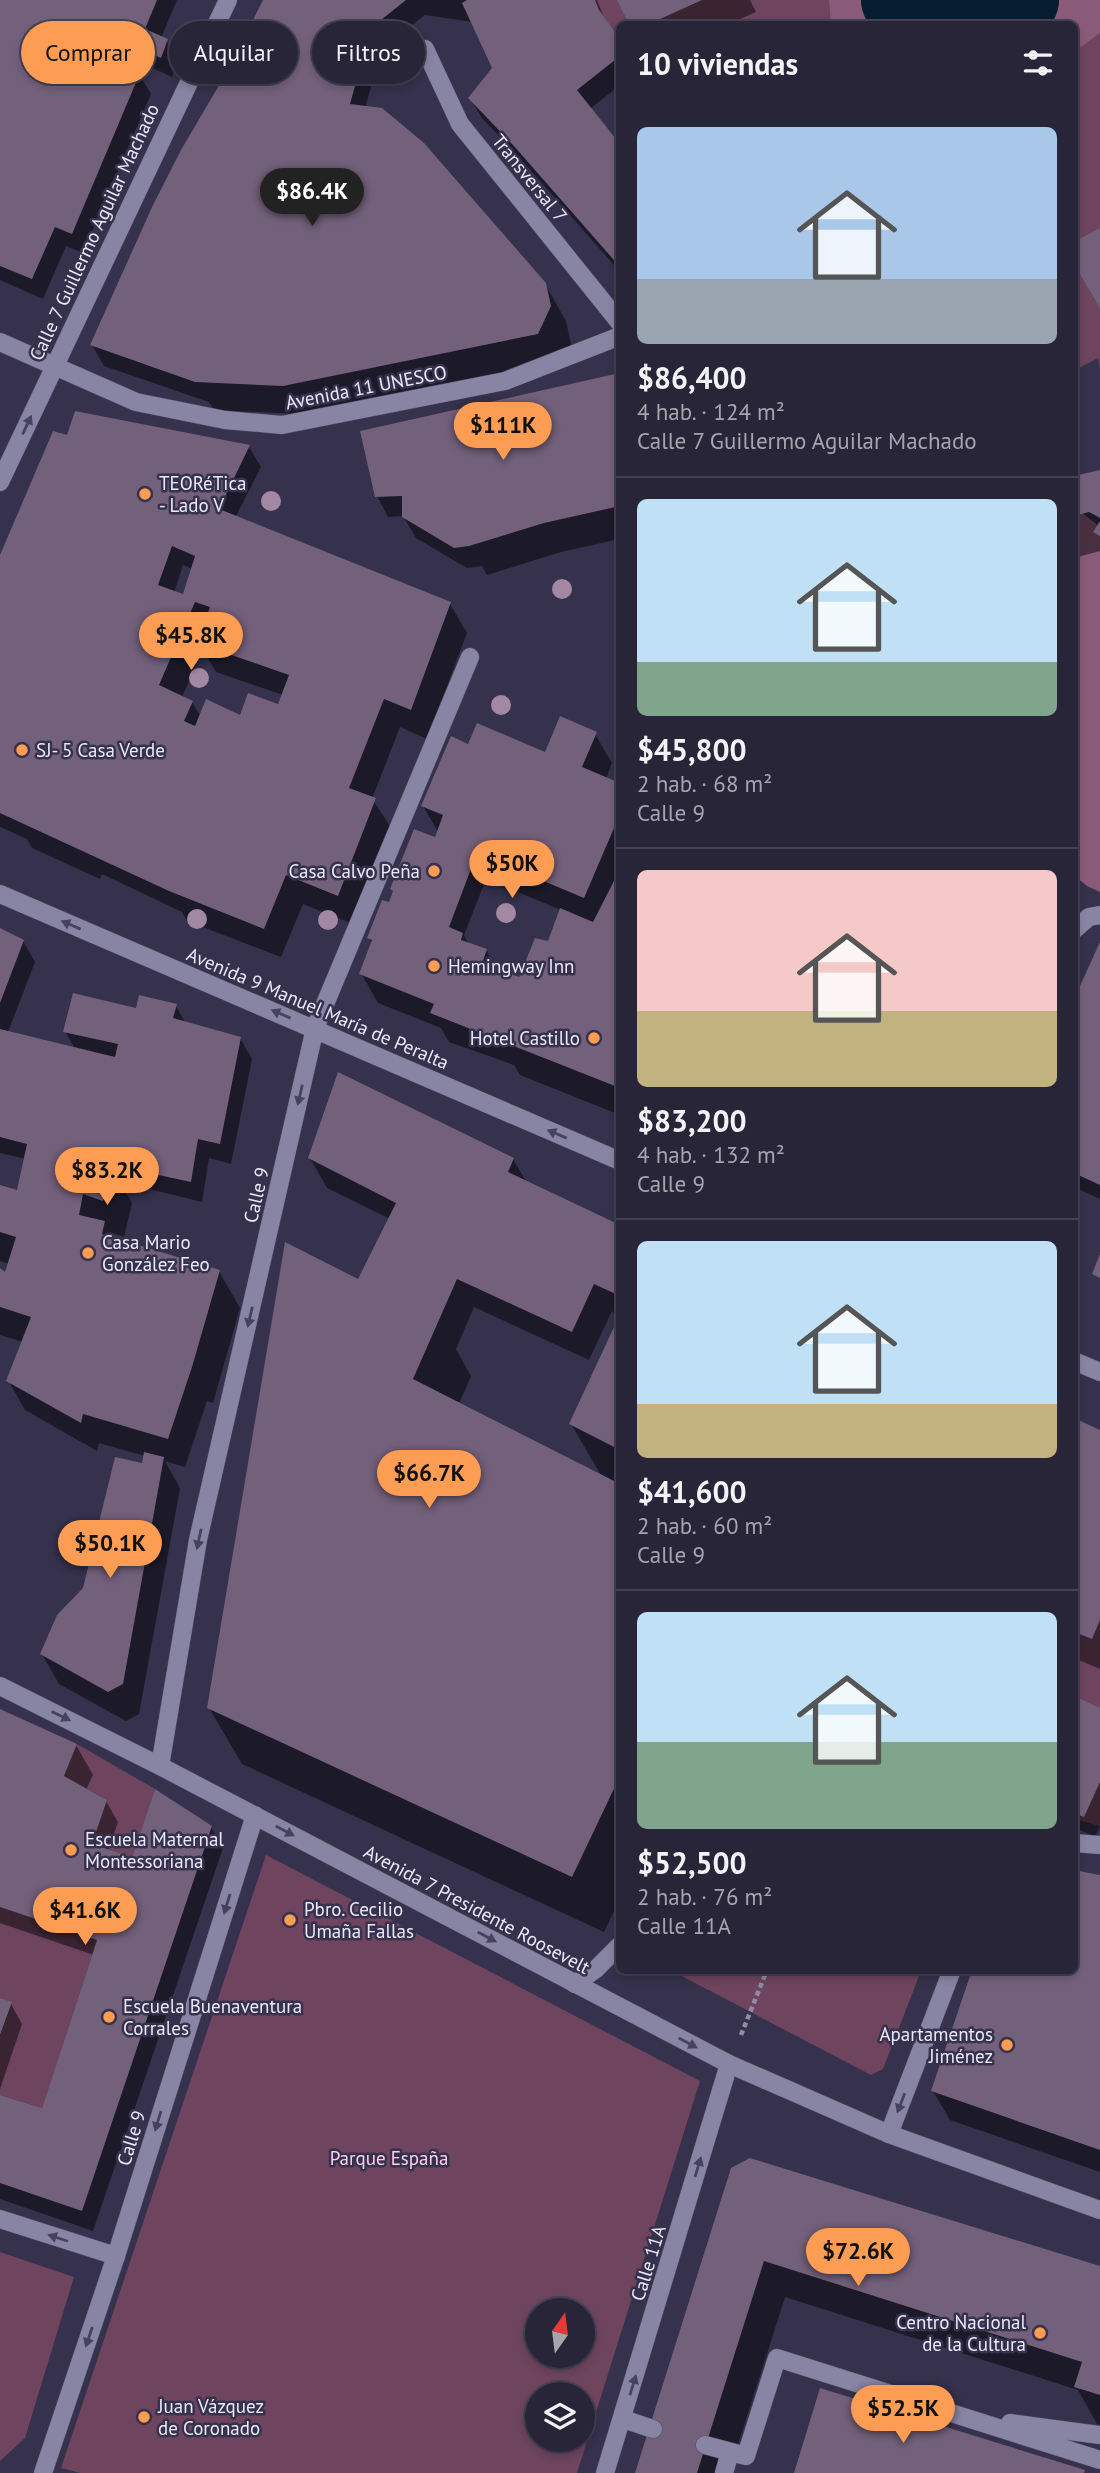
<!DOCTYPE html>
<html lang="es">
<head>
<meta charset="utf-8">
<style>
	:root { --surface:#282539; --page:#302d41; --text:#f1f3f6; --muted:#a5a5ae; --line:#444253; --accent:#fc9d53 }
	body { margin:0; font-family:"PT Sans",sans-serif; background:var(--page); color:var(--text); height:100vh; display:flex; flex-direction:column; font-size:26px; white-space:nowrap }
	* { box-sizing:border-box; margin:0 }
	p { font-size:23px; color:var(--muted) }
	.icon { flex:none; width:38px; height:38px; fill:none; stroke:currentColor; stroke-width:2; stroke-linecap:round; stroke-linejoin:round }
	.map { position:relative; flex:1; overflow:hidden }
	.drawer { position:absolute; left:616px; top:21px; width:462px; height:1953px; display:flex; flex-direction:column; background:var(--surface); border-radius:10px; box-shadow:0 4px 10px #0003,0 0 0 2px var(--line) }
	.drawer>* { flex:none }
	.top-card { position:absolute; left:21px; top:21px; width:490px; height:63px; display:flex; gap:14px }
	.needle { width:46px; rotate:14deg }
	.controls { position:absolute; left:525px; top:2298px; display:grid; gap:14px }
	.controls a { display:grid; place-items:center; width:70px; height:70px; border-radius:50%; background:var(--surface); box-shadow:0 4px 10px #0003,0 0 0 2px var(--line); font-size:35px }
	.price { position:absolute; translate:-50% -60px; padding:0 16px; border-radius:24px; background:var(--accent); color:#111; font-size:23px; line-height:46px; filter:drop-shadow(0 2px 4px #0008) }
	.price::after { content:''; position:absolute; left:50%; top:42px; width:21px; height:16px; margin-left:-10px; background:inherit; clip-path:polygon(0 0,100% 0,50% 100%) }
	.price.current { background:#222; color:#fff }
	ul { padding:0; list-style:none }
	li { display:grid; align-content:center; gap:14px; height:371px; padding:0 21px }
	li+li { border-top:2px solid var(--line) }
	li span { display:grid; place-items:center; height:217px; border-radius:10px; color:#555 }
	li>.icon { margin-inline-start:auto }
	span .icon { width:126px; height:126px; fill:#fffc; stroke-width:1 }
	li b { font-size:30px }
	h2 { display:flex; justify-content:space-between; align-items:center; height:84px; padding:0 21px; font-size:30px }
	.tag { padding:0 24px; border-radius:32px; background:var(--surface); box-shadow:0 4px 10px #0003,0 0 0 2px var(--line); font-size:24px; line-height:63px }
	.tag.current { background:var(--accent); color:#111 }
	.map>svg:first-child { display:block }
</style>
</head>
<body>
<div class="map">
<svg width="1100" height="2473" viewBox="0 0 1100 2473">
	<rect width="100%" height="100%" fill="#36314c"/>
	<path fill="#6e445f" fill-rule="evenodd" d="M595,0h249l83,24h-307l-1,15 -20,-29z
		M1100,4v365l-2,-11 -23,12 -1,-346h-93z
		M1100,1620v206l-25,-7 -1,-187 18,7z
		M77,1744l78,45 -23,68 -40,-13 15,-44 -43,-24z
		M266,1855l434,226 -123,392h-497l-19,-5zM537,2310h46v46h-46zM537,2394h46v46h-46z
		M0,1907l97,33 -55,168 -42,-13v-59l12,-33 -12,-5z
		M672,1971h249l-38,98 -12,6z
		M0,2252l74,25 -49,161 -25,23z"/>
	<path fill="#8a5a79" d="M829,0h271v33l-25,18 -1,-27h-243z
		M1077,509l23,18v365l-13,-6 -12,-10 -1,-362z"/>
	<path fill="#0007" fill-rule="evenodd" d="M0,0h177l-16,38 5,2 12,21 -6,16 -71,-33 -5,12 43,18 12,20 -68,159 -17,-7 -23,53 -43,-19z
		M265,0h332l9,23 14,19v43l-30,24 30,38v125l-94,-107 -44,-47 -12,-20 24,-29 -21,-47 -48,-7 -43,33 -17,60 180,176 21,37 5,23 -12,26 -221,44 -6,-9 -1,2 -31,7 -86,-4 -5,-8 -105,-36 -12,-21z
		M619,0h131l6,12 -27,12h-98z
		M620,383v156l-59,13 -74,23 -5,-9 -15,2 -51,-30 -13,-22 -15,1 -11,-21z
		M68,438l181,9 12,20 -26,51 215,86 17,29 -40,106 -27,-12 -28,72 20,30 -37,96 -52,-21 -22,53 -94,-36 -5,-9 -80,-38 -2,5 -68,-31 -5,-9 -27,-12v-268zM183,565l10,4 -9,27 -10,-3zM203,650l13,22 67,23 -4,11 -38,11h-40l-9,-15 -10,-5z
		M1100,472v79l-26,7v-80z
		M595,734l17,29 -6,16 14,6v330l-100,-40 -6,-10 -65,-23 -8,-14 -63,-25 -17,-30 11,-29 -3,-6 21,-34 49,-64 -1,-8 -15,-26 46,-60 77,9zM486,879l75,31 -11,33 -30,39 -23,-13 -11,-19 -17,-5 -5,-10zM511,994h3l-19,53 -3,-1z
		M0,930l23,11 12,21 -27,70 67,17 -10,-18 72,-21 39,-4 10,18 54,14 12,21 -21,105 -22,-6 -7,44 -82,-20 12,21 -8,34 -15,-5 4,7 106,32 21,37 -27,95 -6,-2 -22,66 -20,-6 15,27 -41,226 -13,7 -67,-37 -17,-30 43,-65 58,-123 2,-10 -46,-13 -2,8 -72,-41 -17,-30 15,-38 -23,-7v-65l7,4 2,-10 -9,-3v-74l18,5 8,-33 -26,-6z
		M1100,946v253l-26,-12v-185z
		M310,1158l203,1 14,24 93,44v672l-16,33 -362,-168 -33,-56 151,-427 30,-62 -63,-31zM474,1307l115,53 23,-49 6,10 -47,103 31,53 -143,-73 12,-28 -15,-27z
		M1074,1420l26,12v237l-26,-11z
		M1074,1701l26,8v117l-5,11 -21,-10z
		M0,1711l76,34 17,30 -7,15 20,11 12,21 -10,29 25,8 78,-32 12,21 -130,383 -93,-32v-102l43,14 51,-156 -94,-32z
		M1100,1877v295l-150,-52 -17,-29 141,-121z
		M0,2000l11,4 11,20 -22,65z
		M733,2170l367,98v157l-3,-1 -19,-34 -293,-93 -56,176h-91z"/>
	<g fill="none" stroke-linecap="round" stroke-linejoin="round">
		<path stroke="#041e2f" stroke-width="80" d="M901,0l58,9 60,-9"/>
	</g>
	<path fill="#73607b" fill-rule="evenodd" d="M0,0h157l-12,29 23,10 -7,19 -72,-33 -8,22 59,26 -68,161 -17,-7 -23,52 -32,-13z
		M263,0h143l-35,28 -21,76 32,4 42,35 122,140 5,23 -13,28 -255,52 -88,-4 -105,-37 63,-140 28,-55 47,-80z
		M467,0h128l4,10 21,29v17l-43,34 43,54v123l-107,-122 -45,-47 24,-30 -30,-65z
		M617,0h85l-53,24h-20z
		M1100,228v80l-26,-44v-22z
		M615,374l5,6v126l-76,17 -75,23 -15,2 -52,-31v-21l-27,1 -15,-66z
		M75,411l175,34 -31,64 232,93 -40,108 -27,-11 -35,89 27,10 -38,98 -52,-21 -22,54 -95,-38 -169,-78v-258l53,-124 14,4zM172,546l23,10 -12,38 -25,-9zM195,602l15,5 -13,36 92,32 -11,29 -30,-11 -8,22 -34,-16 -11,27 -11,-5 9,-20 -34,-16z
		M1100,470v48l-11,-6 -15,4v-40z
		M1100,521v15l-7,-4z
		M560,716l37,16 -15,35 38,16v31l-36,84 -107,-45 -28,74 14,6 -2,7 26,9 -4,12 36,16 16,-39 13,3 12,-33 33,14 27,-53v219l-190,-75 4,-9 -75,-30 13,-34 -5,-2 15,-38 7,2 4,-11 -3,-2 24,-60 21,8 8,-22 -22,-9 30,-70 17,8 9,-21 68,29z
		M0,928l24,12 -24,63z
		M1100,942v243l-26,-12v-174z
		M73,993l63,15 3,-13 38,9 -4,14 68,19 -21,107 -22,-5 -7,43 -79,-17 -9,36 -20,-7 -4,21 26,6 -3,13 118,36 -28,97 -24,72 -85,-25 -2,9 -75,-42 25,-64 -31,-10v-39l5,4 11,-35 -16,-5v-47l17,5 10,-46 -27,-7v-108l115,28 3,-13 -55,-12z
		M338,1072l176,86 -6,14 112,53v71l-26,-12 -22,48 -115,-53 -44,100 207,105v292l-48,101 -365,-169 78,-466 73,37 38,-76 -88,-45z
		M1100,1254v24l-8,-4z
		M620,1314v136l-51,-26z
		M1074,1418l26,12v190l-8,19 -18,-7z
		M144,1452l20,5 -41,227 -15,8 -68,-38 17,-39 26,-27 32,-131 27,6z
		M1074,1696l26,12v74l-16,35 -10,-4z
		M0,1709l77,35 -13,32 43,24 -15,44 40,13 23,-68 57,37 -130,385 -82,-28v-88l42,13 55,-168 -97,-33z
		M1074,1870l26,5v275l-169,-59 41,-121h102z
		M0,1998l12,4 -12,33z
		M750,2158l350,108v129l-26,-8 8,-25 -318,-101 -67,212h-62l96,-305z
		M820,2388l265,82 -1,3h-290z"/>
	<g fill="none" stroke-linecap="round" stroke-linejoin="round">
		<g stroke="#524f66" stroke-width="19">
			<path id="lane" d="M623,2419l30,10
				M1010,2423l90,12
				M705,2445l41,11 31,-98 323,102
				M724,2473l6,-21"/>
		</g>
		<g stroke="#524f66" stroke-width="19">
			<path id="street" d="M425,49l35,75 160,199
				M0,342l136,60 89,18 57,5 223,-44 115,-45
				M0,482l228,-482
				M1074,930l15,-13 11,-2
				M315,1028l155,-371
				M1074,1843l26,2
				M575,1984l21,-15 24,-24
				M889,2134l63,-164
				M0,2219l116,37
				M605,2473l124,-409"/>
		</g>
		<g stroke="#524f66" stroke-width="19">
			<path id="secondary" d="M0,894l620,267
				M1074,1361l26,11
				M0,1686l160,80 569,298 160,70 211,76
				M160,1766l38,-226 117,-512
				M43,2473l73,-217 139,-441"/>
		</g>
		<path stroke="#8f8ca3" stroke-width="4.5" stroke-dasharray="5 3.5" stroke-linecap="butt" d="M741,2035l26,-65"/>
		<use href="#lane" stroke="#8884a4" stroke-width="18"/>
		<use href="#street" stroke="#8884a4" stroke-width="18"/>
		<use href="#secondary" stroke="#8884a4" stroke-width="18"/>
	</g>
	<g fill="#a388a3">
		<circle cx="271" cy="501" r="10"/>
		<circle cx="562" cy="589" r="10"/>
		<circle cx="199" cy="678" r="10"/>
		<circle cx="501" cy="705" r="10"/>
		<circle cx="506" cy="913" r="10"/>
		<circle cx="197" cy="919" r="10"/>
		<circle cx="328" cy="920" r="10"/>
	</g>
	<defs><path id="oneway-solid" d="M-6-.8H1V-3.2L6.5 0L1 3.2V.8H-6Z" transform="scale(1.75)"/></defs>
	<g fill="#46425e">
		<use href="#oneway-solid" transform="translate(27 425) rotate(-65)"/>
		<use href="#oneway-solid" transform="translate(71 925) rotate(-157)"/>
		<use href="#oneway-solid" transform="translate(281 1014) rotate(-157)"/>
		<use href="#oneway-solid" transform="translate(300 1095) rotate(103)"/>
		<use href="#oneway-solid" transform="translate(557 1134) rotate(-157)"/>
		<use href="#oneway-solid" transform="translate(250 1317) rotate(103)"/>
		<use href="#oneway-solid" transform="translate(199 1539) rotate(102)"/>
		<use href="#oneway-solid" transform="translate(61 1716) rotate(26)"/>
		<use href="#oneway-solid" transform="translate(285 1831) rotate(28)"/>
		<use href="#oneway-solid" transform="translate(227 1904) rotate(107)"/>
		<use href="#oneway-solid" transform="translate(487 1937) rotate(28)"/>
		<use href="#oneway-solid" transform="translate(688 2043) rotate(28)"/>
		<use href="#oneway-solid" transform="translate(901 2103) rotate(111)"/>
		<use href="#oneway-solid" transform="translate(158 2121) rotate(107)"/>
		<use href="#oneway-solid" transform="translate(698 2167) rotate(-73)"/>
		<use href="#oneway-solid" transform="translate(58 2238) rotate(-162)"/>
		<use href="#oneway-solid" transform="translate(89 2337) rotate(109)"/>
		<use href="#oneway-solid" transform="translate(633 2385) rotate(-73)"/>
	</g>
	<g fill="#fc9d53" stroke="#36314c" stroke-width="2.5">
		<circle cx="145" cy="494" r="7"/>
		<circle cx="22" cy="750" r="7"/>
		<circle cx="434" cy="871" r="7"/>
		<circle cx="434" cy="966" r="7"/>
		<circle cx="594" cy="1038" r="7"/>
		<circle cx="88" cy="1253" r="7"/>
		<circle cx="71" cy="1850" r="7"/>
		<circle cx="290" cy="1920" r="7"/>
		<circle cx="109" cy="2017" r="7"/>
		<circle cx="1007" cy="2045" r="7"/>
		<circle cx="1040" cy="2333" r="7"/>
		<circle cx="144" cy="2417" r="7"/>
	</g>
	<g text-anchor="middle" stroke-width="5" stroke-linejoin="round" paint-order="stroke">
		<g font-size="19" fill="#eae9fa" stroke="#36314c">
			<text transform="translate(530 178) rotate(51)" y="7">Transversal 7</text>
			<text transform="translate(94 232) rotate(-65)" y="7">Calle 7 Guillermo Aguilar Machado</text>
			<text transform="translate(366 387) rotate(-11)" y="7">Avenida 11 UNESCO</text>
			<text transform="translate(318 1008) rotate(23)" y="7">Avenida 9 Manuel María de Peralta</text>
			<text transform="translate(256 1195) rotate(-77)" y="7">Calle 9</text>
			<text transform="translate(477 1909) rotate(28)" y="7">Avenida 7 Presidente Roosevelt</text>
			<text transform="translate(131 2138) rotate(-73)" y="7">Calle 9</text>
			<text transform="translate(648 2263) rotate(-73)" y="7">Calle 11A</text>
		</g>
		<g font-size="19" fill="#eae9fa" stroke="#36314c" text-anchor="start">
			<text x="159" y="490">TEORéTica<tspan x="159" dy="22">- Lado V</tspan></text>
			<text x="36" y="757">SJ- 5 Casa Verde</text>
			<text x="420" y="878" text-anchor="end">Casa Calvo Peña</text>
			<text x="448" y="973">Hemingway Inn</text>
			<text x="580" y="1045" text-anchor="end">Hotel Castillo</text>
			<text x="102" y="1249">Casa Mario<tspan x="102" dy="22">González Feo</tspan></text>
			<text x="85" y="1846">Escuela Maternal<tspan x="85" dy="22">Montessoriana</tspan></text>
			<text x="304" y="1916">Pbro. Cecilio<tspan x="304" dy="22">Umaña Fallas</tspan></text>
			<text x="123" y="2013">Escuela Buenaventura<tspan x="123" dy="22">Corrales</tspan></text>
			<text x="993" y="2041" text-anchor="end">Apartamentos<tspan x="993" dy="22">Jiménez</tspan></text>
			<text x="1026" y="2329" text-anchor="end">Centro Nacional<tspan x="1026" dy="22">de la Cultura</tspan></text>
			<text x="158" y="2413">Juan Vázquez<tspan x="158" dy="22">de Coronado</tspan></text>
		</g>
		<g font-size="19" fill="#fdcfeb" stroke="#36314c">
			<text x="389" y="2165">Parque España</text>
		</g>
	</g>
</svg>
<div class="controls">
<a><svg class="needle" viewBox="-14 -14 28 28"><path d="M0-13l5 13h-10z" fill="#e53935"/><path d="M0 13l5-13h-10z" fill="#a5a5ae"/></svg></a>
<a><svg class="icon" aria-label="layers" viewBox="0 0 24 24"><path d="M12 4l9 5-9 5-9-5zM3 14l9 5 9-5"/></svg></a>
</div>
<b class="price current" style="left:312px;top:228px">$86.4K</b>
<b class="price" style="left:503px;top:462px">$111K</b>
<b class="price" style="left:191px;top:672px">$45.8K</b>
<b class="price" style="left:512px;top:900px">$50K</b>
<b class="price" style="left:107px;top:1207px">$83.2K</b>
<b class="price" style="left:429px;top:1510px">$66.7K</b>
<b class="price" style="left:110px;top:1580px">$50.1K</b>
<b class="price" style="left:85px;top:1947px">$41.6K</b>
<b class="price" style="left:858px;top:2288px">$72.6K</b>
<b class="price" style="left:903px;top:2445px">$52.5K</b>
<div class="top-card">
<a class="tag current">Comprar</a>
<a class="tag">Alquilar</a>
<a class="tag">Filtros</a>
</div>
<section class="drawer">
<h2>10 viviendas<svg class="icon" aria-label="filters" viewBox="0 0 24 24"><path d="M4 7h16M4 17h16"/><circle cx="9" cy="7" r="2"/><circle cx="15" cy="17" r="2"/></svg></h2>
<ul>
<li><span style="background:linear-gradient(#a9c7e8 70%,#9aa5b1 0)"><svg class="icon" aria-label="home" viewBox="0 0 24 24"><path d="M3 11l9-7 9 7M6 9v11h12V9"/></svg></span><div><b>$86,400</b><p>4 hab. · 124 m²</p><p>Calle 7 Guillermo Aguilar Machado</p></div></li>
<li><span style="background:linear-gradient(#bfe0f5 75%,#7fa58c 0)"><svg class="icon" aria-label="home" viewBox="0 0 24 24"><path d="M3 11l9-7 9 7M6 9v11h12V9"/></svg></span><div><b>$45,800</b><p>2 hab. · 68 m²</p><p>Calle 9</p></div></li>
<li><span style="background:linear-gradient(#f6c9c9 65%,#c2b280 0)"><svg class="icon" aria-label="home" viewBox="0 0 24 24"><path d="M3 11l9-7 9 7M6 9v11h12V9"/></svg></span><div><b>$83,200</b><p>4 hab. · 132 m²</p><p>Calle 9</p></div></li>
<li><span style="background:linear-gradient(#bfe0f5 75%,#c2b280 0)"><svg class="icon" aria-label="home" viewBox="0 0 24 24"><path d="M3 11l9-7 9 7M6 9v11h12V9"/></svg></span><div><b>$41,600</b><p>2 hab. · 60 m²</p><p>Calle 9</p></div></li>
<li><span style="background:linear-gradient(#bfe0f5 60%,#7fa58c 0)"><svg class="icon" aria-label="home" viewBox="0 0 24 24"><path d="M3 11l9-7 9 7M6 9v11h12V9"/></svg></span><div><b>$52,500</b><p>2 hab. · 76 m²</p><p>Calle 11A</p></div></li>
</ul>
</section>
</div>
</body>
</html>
